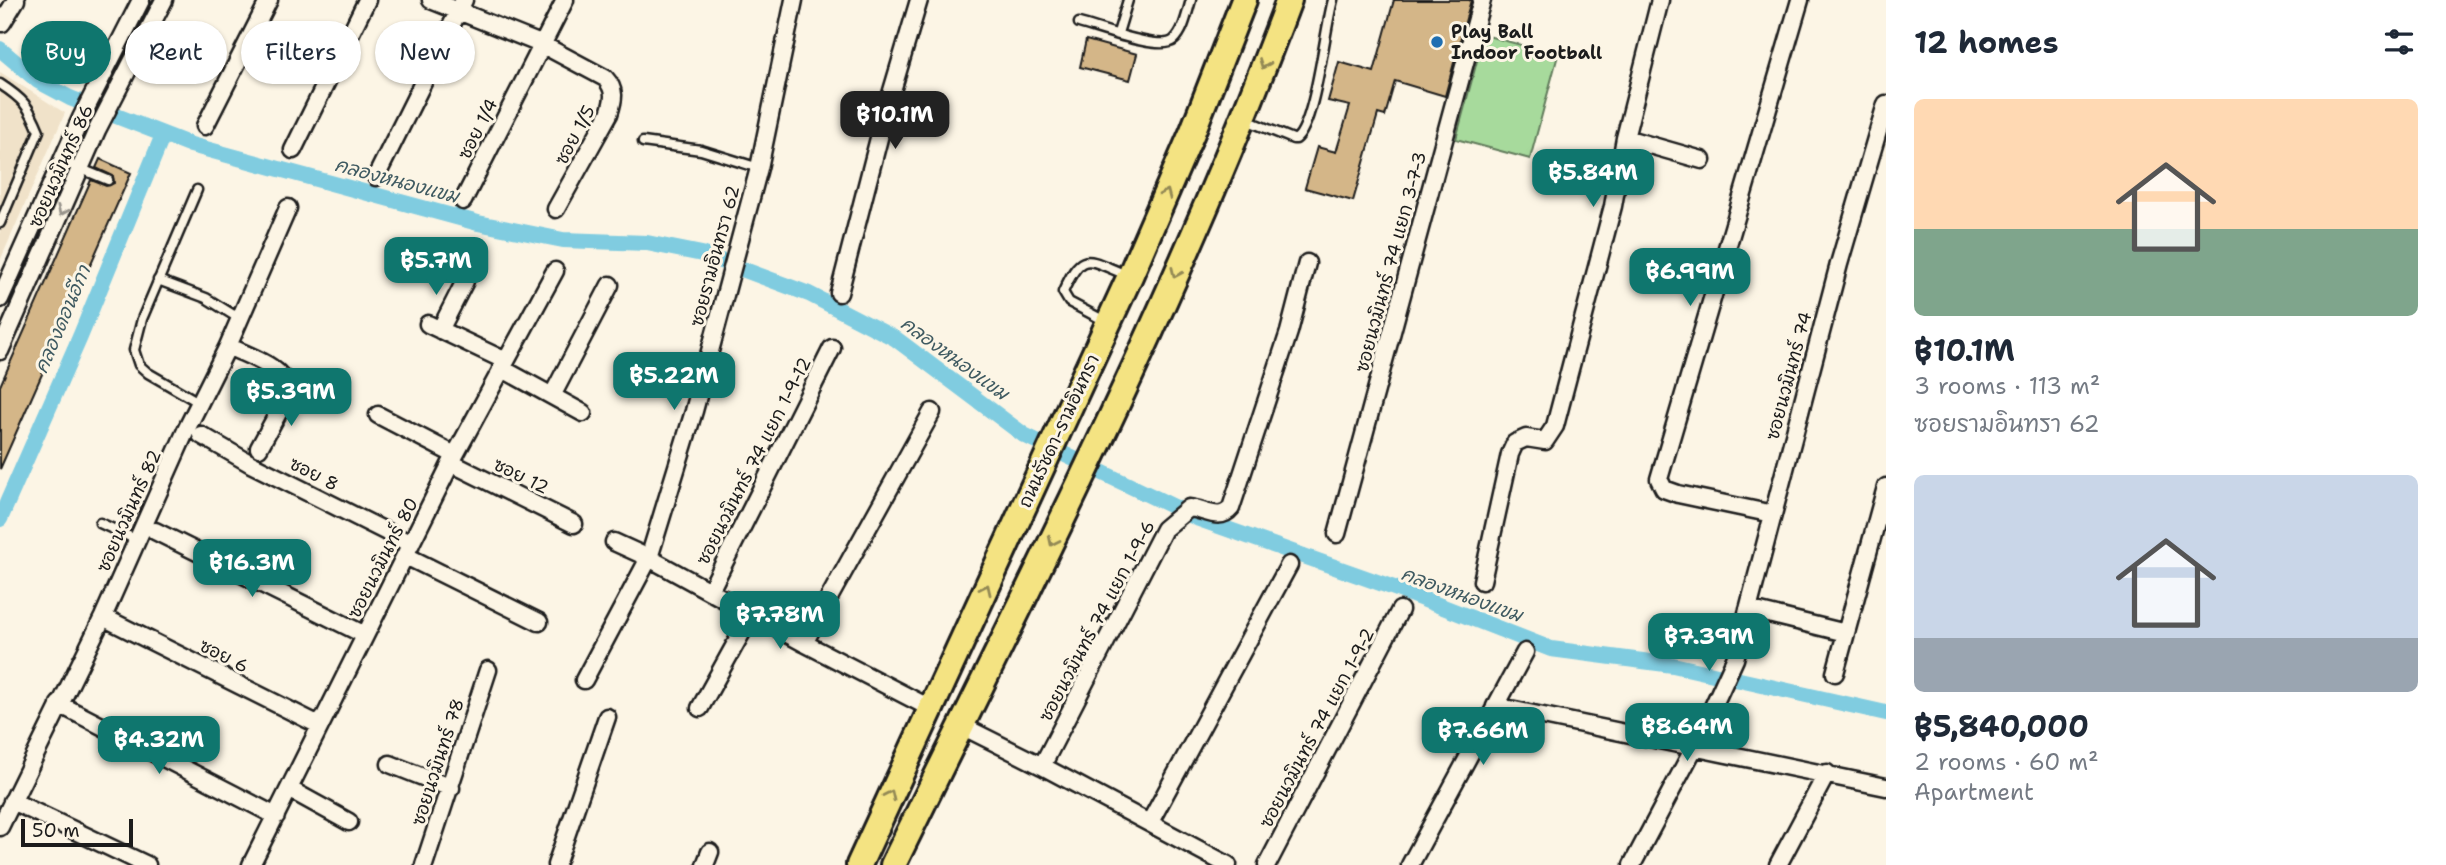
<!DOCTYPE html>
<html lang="en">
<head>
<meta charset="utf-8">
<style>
	:root { --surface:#fff; --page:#f2f2f3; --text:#1f2937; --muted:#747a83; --accent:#0f766e }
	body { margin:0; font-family:"Shantell Sans","Playpen Sans Thai",sans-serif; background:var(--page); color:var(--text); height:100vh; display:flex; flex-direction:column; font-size:26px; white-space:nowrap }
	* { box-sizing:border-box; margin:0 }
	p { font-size:23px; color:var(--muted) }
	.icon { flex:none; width:38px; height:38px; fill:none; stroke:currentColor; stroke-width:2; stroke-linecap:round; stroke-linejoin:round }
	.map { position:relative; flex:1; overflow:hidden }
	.drawer { display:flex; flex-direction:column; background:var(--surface); width:560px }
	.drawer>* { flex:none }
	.banner { position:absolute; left:21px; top:21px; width:665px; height:63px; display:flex; gap:14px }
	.scale { position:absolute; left:21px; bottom:18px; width:112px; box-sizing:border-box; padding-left:7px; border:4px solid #1c1c1c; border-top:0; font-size:19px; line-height:24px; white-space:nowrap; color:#1c1c1c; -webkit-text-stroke:5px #fcf5e5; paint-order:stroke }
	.price { position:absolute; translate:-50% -60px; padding:0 16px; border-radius:14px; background:var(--accent); color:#fff; font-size:23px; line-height:46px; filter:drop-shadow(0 2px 4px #0008) }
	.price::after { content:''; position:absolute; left:50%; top:42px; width:21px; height:16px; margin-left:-10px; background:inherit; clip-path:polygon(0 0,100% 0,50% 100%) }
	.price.active { background:#222; color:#fff }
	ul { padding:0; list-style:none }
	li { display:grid; align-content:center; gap:14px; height:371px; padding:0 28px }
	li span { display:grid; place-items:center; height:217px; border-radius:10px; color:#555 }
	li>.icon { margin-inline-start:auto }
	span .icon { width:126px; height:126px; fill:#fffc; stroke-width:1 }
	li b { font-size:30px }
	h2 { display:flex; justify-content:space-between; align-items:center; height:84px; padding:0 28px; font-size:30px }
	.tag { padding:0 24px; border-radius:32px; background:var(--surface); box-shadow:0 2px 5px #0004; font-size:24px; line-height:63px }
	.tag.active { background:var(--accent); color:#fff }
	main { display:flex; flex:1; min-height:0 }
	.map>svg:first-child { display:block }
</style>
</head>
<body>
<main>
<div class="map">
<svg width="1886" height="865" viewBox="0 0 1886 865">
	<rect width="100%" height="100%" fill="#fcf5e5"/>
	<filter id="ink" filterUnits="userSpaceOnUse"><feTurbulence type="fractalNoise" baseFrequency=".0143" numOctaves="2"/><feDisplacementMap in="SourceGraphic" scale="14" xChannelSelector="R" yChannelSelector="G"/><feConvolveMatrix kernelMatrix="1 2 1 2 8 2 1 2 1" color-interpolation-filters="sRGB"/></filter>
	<g filter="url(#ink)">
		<path fill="#f0e2c9" d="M0,72l65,41 -65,148z"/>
		<path fill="#a7da9c" stroke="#627b5c" stroke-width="2" d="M1484,35l74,20 -28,104 -74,-20z"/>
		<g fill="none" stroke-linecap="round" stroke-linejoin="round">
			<path stroke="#80cce0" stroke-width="16" d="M0,49l38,32 32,17 121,47 287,78 85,17 84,3 55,11 107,40 87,45 128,96 175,84 198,70 154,60 122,16 213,48
				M0,519l80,-182 83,-202"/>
		</g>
		<path fill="#d4b688" stroke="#1c1c1c" stroke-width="2" d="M1394,0h77l-26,96 -50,-15 -10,35 -7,-2 -25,87 -48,-13 12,-41 19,5 14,-46 -22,-5 11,-39 35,10z
			M1086,40l51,14 -7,26 -50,-13z
			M100,159l31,14 -131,296v-83l91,-206 15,6 8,-3 -1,-7 -17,-8z"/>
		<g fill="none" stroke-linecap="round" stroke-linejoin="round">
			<g stroke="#1c1c1c" stroke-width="13">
				<path id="lane" d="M1079,23c17,4 82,29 95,17 10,-9 13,-27 17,-40
					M1118,33l10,-33
					M0,84c23,15 29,22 39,47l-39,92
					M1246,120l47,19h3c19,-14 29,-111 37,-139
					M643,142l58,8 58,18
					M62,161l46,19
					M197,190l-55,129 -8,31 5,15 9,8 52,30
					M158,280l48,18 34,21
					M1105,321l-36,-19 -6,-10c20,-44 24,-32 64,-17
					M100,523l37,17"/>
			</g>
			<g stroke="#1c1c1c" stroke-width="21">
				<path id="street" d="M431,0l112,45 62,33c11,12 9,21 4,36l-53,95
					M2,23l14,-23
					M205,126l64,-126
					M1625,138l77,22
					M293,150l74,-150
					M376,177l88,-177
					M463,201l102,-201
					M839,293l47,-182 33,-111
					M0,299l81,-181 60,-118
					M428,324l78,37
					M440,330l25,-49
					M228,346c24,12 53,19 62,45l-31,57
					M0,351l97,-221 67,-130
					M501,368l82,45
					M552,396l58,-111
					M378,415l77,40
					M201,435l50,29 160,80
					M451,463l123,61
					M1773,514l-95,-20 -14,-5 -5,-10 141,-479
					M155,531l210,104
					M1337,534l145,-534
					M614,542l35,16 155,85 126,65
					M406,556l133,66
					M1482,581l28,-127 5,-11 11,-5 19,3 10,-15 58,-220 12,-68 35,-138
					M710,591l122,-243
					M1748,609l98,24 40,-146
					M111,621l208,104
					M804,643l128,-231
					M1835,673l11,-40
					M584,680l65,-122 45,-147 65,-243 35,-168
					M59,704l217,112
					M1495,706l391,81
					M700,708l52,-94
					M962,726l80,40 186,99
					M390,764l61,24
					M1042,766l122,-237 25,-21c15,1 31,14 42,0l58,-176 18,-69
					M289,789l60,33
					M12,801l135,64
					M1150,822l139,-257
					M0,827l103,-210 84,-189 41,-82 60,-138
					M251,865l204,-410 100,-184
					M424,865l64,-195
					M556,865l51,-148
					M705,865l5,-13
					M1267,865l133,-255
					M1410,865l115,-213
					M1632,865l63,-119 40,-87 104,-395 47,-160
					M1778,865l49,-92"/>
			</g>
			<g stroke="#1c1c1c" stroke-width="30">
				<path id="primary" d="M859,865l271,-589 62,-143 52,-133
					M893,865c139,-285 285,-567 396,-865"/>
			</g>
			<use href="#lane" stroke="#fcf5e5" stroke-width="8"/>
			<use href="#street" stroke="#fcf5e5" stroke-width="16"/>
			<use href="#primary" stroke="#f4e382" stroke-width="24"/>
		</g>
		<defs><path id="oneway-chevron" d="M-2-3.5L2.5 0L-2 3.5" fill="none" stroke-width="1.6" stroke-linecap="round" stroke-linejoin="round" transform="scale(1.75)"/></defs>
		<g stroke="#938954">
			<use href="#oneway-chevron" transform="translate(1264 64) rotate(111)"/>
			<use href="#oneway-chevron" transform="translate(1166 194) rotate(-67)"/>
			<use href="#oneway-chevron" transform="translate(1176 273) rotate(114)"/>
			<use href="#oneway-chevron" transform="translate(1053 541) rotate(116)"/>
			<use href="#oneway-chevron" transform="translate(986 589) rotate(-65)"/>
			<use href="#oneway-chevron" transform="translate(890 795) rotate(-65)"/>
		</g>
		<use stroke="#97938b" href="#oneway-chevron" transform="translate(62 211) rotate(114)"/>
	</g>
	<circle fill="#1f6fb2" stroke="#fcf5e5" stroke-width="2.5" cx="1437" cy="42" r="7"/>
	<g text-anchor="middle" stroke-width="6" stroke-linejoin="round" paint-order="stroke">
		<g font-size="18" font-weight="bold" fill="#1c1c1c" stroke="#fcf5e5" text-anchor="start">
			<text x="1451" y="38">Play Ball<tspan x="1451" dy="21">Indoor Football</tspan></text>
		</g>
		<g font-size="18" fill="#1c1c1c" stroke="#fcf5e5">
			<text transform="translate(478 129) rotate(-63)" y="6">ซอย 1/4</text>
			<text transform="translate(575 135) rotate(-62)" y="6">ซอย 1/5</text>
			<text transform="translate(61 166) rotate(-66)" y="6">ซอยนวมินทร์ 86</text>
			<text transform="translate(715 256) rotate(-75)" y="6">ซอยรามอินทรา 62</text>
			<text transform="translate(1391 262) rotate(-75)" y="6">ซอยนวมินทร์ 74 แยก 3-7-3</text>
			<text transform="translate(1789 376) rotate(-75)" y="6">ซอยนวมินทร์ 74</text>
			<text transform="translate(1059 431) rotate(-65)" y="6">ถนนรัชดา-รามอินทรา</text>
			<text transform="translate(754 461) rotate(-63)" y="6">ซอยนวมินทร์ 74 แยก 1-9-12</text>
			<text transform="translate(314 474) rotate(27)" y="6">ซอย 8</text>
			<text transform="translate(521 476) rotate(26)" y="6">ซอย 12</text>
			<text transform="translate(129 511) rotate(-66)" y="6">ซอยนวมินทร์ 82</text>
			<text transform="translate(383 558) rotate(-63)" y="6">ซอยนวมินทร์ 80</text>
			<text transform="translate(1097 621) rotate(-62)" y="6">ซอยนวมินทร์ 74 แยก 1-9-6</text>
			<text transform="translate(224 656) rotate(27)" y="6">ซอย 6</text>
			<text transform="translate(1317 728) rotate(-62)" y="6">ซอยนวมินทร์ 74 แยก 1-9-2</text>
			<text transform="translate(438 762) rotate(-72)" y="6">ซอยนวมินทร์ 78</text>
		</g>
		<g font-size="19" font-style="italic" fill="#3f5a61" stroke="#fcf5e5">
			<text transform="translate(397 180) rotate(15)" y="7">คลองหนองแขม</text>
			<text transform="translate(62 319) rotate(-67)" y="7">คลองดอนอีกา</text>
			<text transform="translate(955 358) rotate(36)" y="7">คลองหนองแขม</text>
			<text transform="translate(1462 594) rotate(20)" y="7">คลองหนองแขม</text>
		</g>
	</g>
</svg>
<div class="scale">50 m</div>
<b class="price active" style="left:895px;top:151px">฿10.1M</b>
<b class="price" style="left:1593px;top:209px">฿5.84M</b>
<b class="price" style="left:436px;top:297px">฿5.7M</b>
<b class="price" style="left:1690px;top:308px">฿6.99M</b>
<b class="price" style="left:674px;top:412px">฿5.22M</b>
<b class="price" style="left:291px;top:428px">฿5.39M</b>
<b class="price" style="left:252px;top:599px">฿16.3M</b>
<b class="price" style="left:780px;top:651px">฿7.78M</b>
<b class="price" style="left:1709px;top:673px">฿7.39M</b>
<b class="price" style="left:1687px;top:763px">฿8.64M</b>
<b class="price" style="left:1483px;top:767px">฿7.66M</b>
<b class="price" style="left:159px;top:776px">฿4.32M</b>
<div class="banner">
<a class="tag active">Buy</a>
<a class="tag">Rent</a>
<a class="tag">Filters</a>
<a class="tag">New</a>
</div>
</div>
<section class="drawer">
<h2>12 homes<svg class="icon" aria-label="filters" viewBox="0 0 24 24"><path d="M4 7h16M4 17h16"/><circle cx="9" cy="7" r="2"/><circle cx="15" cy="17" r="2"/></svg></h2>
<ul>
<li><span style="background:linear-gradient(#ffd9b3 60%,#7fa58c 0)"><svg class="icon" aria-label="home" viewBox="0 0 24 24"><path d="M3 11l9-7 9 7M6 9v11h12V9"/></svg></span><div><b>฿10.1M</b><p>3 rooms · 113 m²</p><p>ซอยรามอินทรา 62</p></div></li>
<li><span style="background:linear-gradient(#c9d6e8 75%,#9aa5b1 0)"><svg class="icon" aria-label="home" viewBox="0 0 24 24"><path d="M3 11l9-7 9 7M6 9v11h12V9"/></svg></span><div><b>฿5,840,000</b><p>2 rooms · 60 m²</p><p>Apartment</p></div></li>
</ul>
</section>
</main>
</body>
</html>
